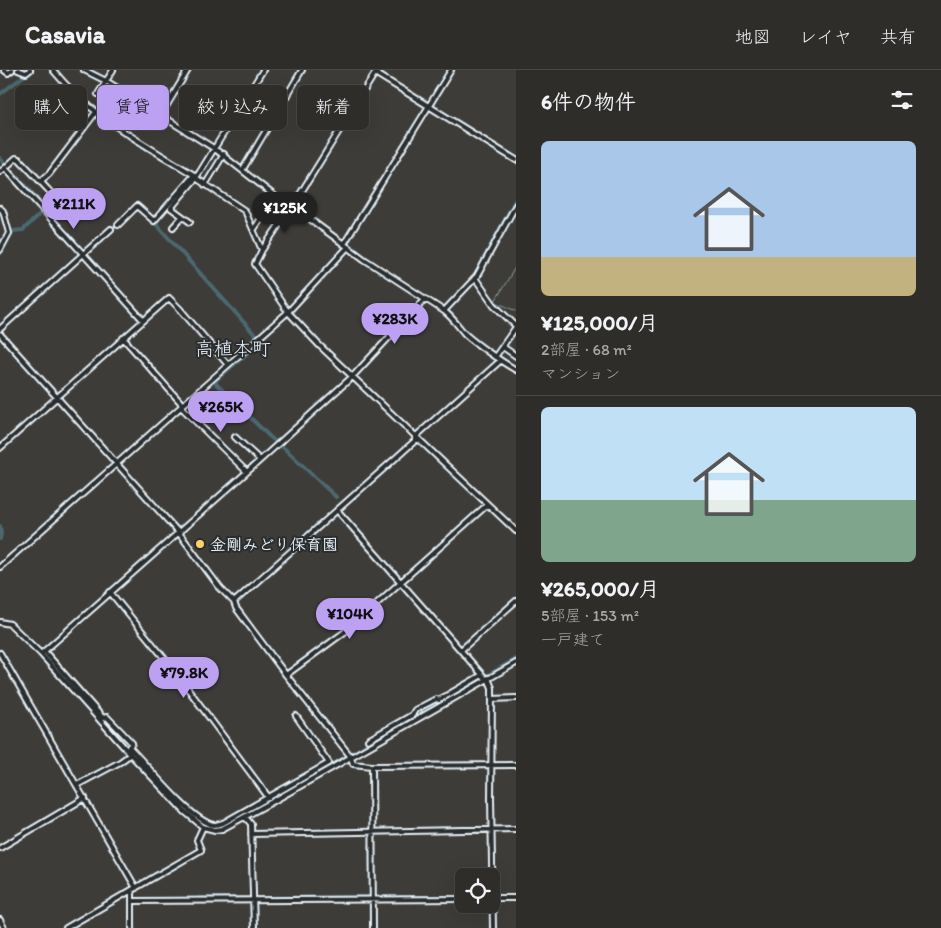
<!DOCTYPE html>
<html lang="ja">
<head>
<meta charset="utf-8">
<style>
	:root { --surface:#2e2d2a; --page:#363532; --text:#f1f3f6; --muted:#a7a8a8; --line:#494947; --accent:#bca0f2 }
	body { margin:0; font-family:Itim,"Klee One",sans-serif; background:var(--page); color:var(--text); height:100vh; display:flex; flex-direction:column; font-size:19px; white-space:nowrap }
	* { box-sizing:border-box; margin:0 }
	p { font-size:16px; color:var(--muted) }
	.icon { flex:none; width:28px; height:28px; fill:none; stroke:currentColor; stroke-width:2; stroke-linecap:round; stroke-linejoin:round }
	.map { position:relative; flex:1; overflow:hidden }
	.details { display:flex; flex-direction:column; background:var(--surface); width:425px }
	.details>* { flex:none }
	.guide { position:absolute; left:15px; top:15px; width:425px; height:45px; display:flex; gap:10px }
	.controls { position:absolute; left:455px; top:798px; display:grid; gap:10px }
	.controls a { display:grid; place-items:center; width:45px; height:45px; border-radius:8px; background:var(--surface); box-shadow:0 5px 20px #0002,0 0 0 1px var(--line); font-size:25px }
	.price { position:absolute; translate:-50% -42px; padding:0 11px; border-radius:18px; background:var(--accent); color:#111; font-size:16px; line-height:32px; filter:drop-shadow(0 1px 2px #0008) }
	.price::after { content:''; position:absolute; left:50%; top:30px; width:15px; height:11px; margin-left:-8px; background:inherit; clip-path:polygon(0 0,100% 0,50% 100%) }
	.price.selected { background:#222; color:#fff }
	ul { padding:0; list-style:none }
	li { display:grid; align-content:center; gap:10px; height:265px; padding:0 25px }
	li+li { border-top:1px solid var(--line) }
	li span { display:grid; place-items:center; height:155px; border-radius:8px; color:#555 }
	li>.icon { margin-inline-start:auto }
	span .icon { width:90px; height:90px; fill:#fffc; stroke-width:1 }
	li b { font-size:21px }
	h2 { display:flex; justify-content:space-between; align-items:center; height:60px; padding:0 25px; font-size:21px }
	.pill { padding:0 18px; border-radius:8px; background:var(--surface); box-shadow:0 5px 20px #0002,0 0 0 1px var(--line); font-size:18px; line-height:45px }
	.pill.selected { background:var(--accent); color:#111 }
	header { display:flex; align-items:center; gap:30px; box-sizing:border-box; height:70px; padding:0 25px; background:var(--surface); border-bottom:1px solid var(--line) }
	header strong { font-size:24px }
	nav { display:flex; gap:28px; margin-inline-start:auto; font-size:18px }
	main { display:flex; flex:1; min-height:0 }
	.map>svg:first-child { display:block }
</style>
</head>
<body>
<header>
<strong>Casavia</strong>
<nav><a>地図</a><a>レイヤ</a><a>共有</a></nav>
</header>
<main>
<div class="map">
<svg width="516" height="858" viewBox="0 0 516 858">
	<rect width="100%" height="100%" fill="#3d3c38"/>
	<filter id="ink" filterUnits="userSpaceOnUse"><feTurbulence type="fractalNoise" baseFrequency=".02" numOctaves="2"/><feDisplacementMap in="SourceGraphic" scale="10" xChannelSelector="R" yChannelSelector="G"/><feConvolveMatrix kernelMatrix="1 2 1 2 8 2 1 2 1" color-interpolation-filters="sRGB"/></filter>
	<g filter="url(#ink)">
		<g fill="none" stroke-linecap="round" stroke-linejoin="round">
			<path stroke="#8b9fa7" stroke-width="1" d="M495,231l21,-35
				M496,232l20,9"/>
			<path stroke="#4d6871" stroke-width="4" d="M0,24l28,-21
				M0,88l5,7
				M8,98l21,21 15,18
				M176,129l-19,21v5l100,112
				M0,184l13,-23 10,-1 19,-18
				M475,205l41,-76
				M257,275l-41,35v4l54,53 16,13 50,47
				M342,449l67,75
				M0,456l1,7 -1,6
				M0,550l12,3 28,27
				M349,685l167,-96
				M191,745l18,12 15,-1 122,-69
				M370,776l1,50
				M376,827h88
				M199,828h53v-4
				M257,828l113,-1
				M371,830v28"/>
			<g stroke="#e8f1f8" stroke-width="8">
				<path id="minor" d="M4,0l4,3 4,-3
					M18,0l8,3 4,-3
					M53,0c37,46 91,74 141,105l2,3 -25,30 19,14
					M84,0l22,11 109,68 61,48 16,9 72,53 80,52c9,7 14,15 21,23 12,11 37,28 51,36
					M263,0l-67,108 49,33 17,39 -7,14 33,48 31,33 197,186
					M375,3l141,87
					M98,24l15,-24
					M161,45l27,-45
					M5,98l11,-10 3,1 35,37 1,4 -12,11
					M243,99l59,-99
					M0,102l5,-4 138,152
					M42,113v-3l7,-6 47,-62
					M205,115l19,-31
					M55,130l4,-5 4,-1 8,9
					M292,137l85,-137
					M0,138l3,3 6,22 -9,17
					M118,155l19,-19 17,15 40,-46
					M173,157l9,-10
					M254,159l22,-32
					M344,174l107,-174
					M262,180l30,-44
					M475,208l19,27 22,21
					M444,241l33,-35 39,-71
					M0,259l111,-100
					M0,264l179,199 41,55 14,14 2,6 50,67 65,82 2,7 19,2 1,162
					M123,268l60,67
					M503,277l13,9
					M495,287l21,-30
					M181,337l66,65
					M235,367l25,23
					M415,367l85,-76
					M0,378l169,-150 11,11 48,56
					M337,440l149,169
					M0,497l288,-255 60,-65
					M110,522l64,78 95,128
					M234,532l183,-163
					M0,552l10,2 31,30 90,101 53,56 19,16 12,3 7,-1 50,-27 244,-139
					M461,580l55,-49
					M44,581l59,67 4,-1 25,26 -3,4c18,18 57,67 79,76 5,3 9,2 15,0l106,-60 -33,-47
					M0,583l136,235
					M41,584l206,-182 105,-95 73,-78
					M286,605l60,-44 141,-126
					M488,608l4,10v11l-1,99 2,130
					M492,629l24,-1
					M368,670l44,-25 3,-5 21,-11 3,1 43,-25
					M372,696l144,-1
					M77,715l43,-23 11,-8
					M245,747l6,7 3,104
					M251,764l265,-5
					M0,778l85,-50
					M132,820v38
					M491,828h25
					M132,831l332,-2
					M0,850l4,8
					M66,858l135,-78 -4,-10 6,-13"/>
			</g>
			<use href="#minor" stroke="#2a2d2e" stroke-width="4"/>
		</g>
	</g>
	<circle fill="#ffd166" stroke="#2a2d2e" stroke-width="2" cx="200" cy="474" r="5"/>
	<g text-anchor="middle" stroke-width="4" stroke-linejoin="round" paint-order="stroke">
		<g font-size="16" font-weight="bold" fill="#e8f1f8" stroke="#2a2d2e" text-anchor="start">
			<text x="210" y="480">金剛みどり保育園</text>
		</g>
		<g font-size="19" fill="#e8f1f8" stroke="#2a2d2e">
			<text x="233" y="285">高植本町</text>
		</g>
	</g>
</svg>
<div class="controls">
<a><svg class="icon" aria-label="locate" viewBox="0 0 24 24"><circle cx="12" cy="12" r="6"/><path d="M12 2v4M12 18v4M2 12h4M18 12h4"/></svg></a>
</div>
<b class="price" style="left:74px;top:160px">¥211K</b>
<b class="price selected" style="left:285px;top:164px">¥125K</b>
<b class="price" style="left:395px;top:275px">¥283K</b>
<b class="price" style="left:221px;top:363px">¥265K</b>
<b class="price" style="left:350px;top:570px">¥104K</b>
<b class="price" style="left:184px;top:629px">¥79.8K</b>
<div class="guide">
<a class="pill">購入</a>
<a class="pill selected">賃貸</a>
<a class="pill">絞り込み</a>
<a class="pill">新着</a>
</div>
</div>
<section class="details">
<h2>6件の物件<svg class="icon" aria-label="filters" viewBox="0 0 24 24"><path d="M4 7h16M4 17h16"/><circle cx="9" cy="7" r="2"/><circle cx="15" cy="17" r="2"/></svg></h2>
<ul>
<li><span style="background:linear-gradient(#a9c7e8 75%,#c2b280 0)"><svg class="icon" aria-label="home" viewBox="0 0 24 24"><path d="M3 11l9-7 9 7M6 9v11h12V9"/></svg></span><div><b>¥125,000/月</b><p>2部屋 · 68 m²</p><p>マンション</p></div></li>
<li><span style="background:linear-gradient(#bfe0f5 60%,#7fa58c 0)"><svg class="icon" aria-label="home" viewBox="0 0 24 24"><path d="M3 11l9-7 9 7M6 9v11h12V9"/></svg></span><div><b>¥265,000/月</b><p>5部屋 · 153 m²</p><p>一戸建て</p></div></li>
</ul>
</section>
</main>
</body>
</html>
